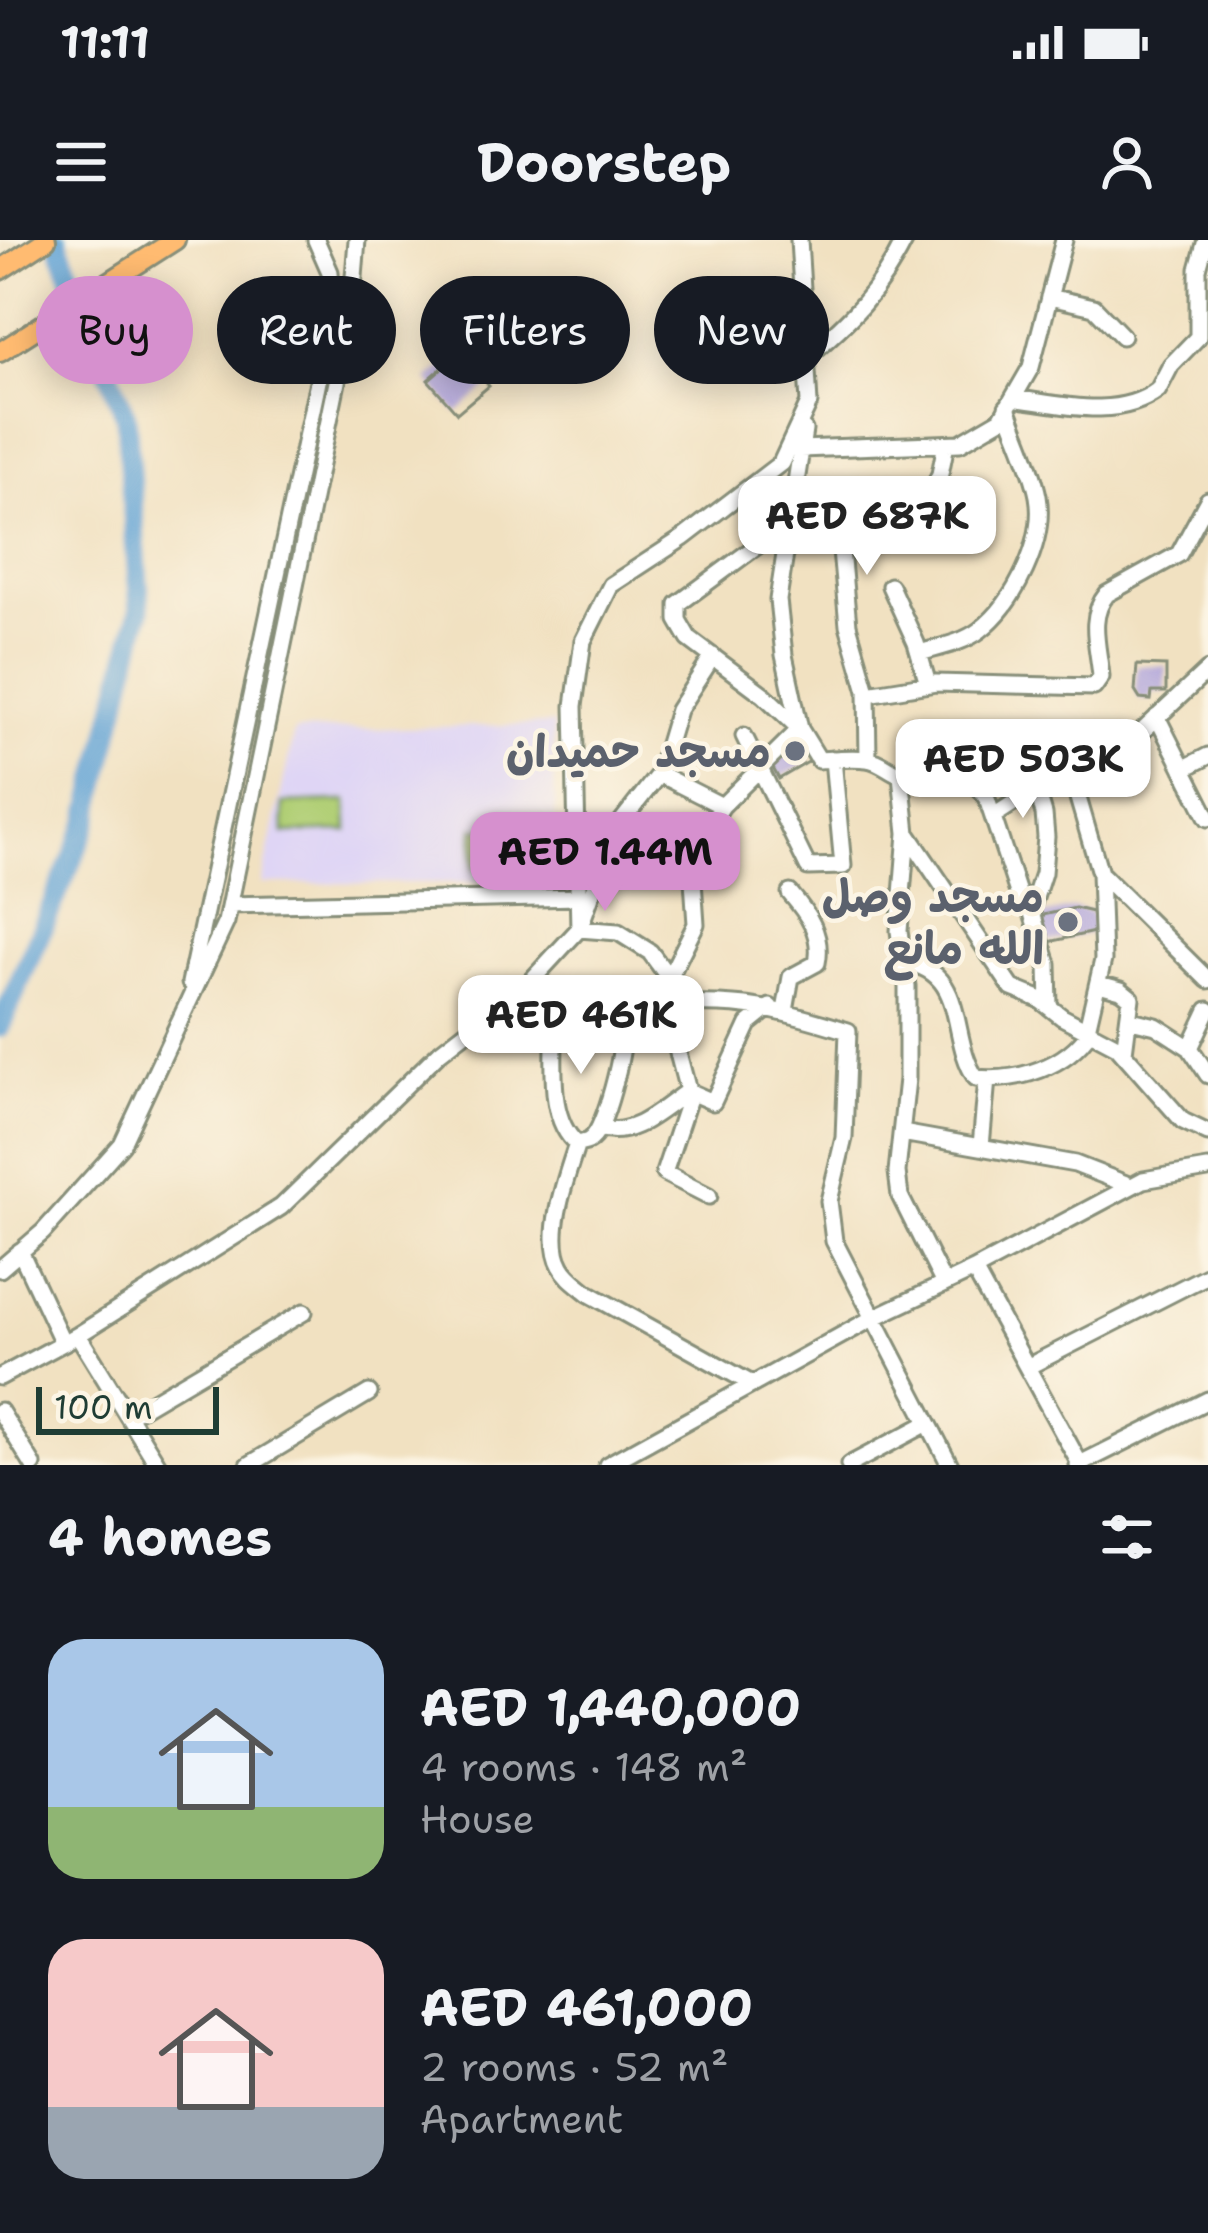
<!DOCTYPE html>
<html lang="en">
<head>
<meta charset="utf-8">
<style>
	:root { --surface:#171b24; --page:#242831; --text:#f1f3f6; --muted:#9ea1a6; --accent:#d690ce }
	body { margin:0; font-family:"Shantell Sans","Playpen Sans Arabic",sans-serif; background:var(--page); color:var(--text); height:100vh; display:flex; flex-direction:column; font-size:45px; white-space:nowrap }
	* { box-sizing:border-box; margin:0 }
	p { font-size:39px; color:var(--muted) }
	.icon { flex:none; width:66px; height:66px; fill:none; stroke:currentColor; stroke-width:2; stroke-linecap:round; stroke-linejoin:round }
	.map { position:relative; height:1225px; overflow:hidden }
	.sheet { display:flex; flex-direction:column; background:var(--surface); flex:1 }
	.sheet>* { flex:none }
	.banner { position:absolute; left:36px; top:36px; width:1137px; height:108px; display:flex; gap:24px }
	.scale { position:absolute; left:36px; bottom:30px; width:183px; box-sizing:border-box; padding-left:12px; border:6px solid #1f3d34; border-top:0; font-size:33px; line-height:42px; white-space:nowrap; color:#1f3d34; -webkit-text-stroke:9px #fcf5e5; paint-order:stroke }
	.price { position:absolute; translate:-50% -102px; padding:0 27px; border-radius:24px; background:#fff; color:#222; font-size:39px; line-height:78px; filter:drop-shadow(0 3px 6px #0008) }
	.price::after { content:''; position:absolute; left:50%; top:72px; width:36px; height:27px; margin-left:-18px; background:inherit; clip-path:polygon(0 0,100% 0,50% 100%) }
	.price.current { background:var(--accent); color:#111 }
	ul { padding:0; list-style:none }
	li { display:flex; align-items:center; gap:36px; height:300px; padding:0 48px }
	li span { display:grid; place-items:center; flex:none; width:336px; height:240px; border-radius:36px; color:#555 }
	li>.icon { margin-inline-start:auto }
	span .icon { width:144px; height:144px; fill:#fffc; stroke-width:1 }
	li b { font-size:51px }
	h2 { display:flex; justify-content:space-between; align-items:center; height:144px; padding:0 48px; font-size:51px }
	.tag { padding:0 42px; border-radius:54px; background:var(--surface); box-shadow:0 6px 30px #0003; font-size:42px; line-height:108px }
	.tag.current { background:var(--accent); color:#111 }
	.status { display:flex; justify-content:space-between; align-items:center; height:84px; padding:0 60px; background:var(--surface); direction:ltr }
	.status svg { height:33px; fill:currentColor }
	header { display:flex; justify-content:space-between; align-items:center; height:156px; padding:0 48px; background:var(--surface); font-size:54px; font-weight:700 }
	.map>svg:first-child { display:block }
</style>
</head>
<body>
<div class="status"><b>11:11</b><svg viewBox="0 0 49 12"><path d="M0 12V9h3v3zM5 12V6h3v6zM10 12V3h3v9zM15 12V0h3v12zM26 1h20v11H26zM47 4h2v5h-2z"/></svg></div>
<header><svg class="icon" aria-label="menu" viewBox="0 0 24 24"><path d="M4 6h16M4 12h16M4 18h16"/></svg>Doorstep<svg class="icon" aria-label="person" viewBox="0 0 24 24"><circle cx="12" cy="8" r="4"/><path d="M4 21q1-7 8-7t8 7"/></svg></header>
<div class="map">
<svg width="1208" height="1225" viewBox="0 0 1208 1225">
	<rect width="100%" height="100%" fill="#fcf5e5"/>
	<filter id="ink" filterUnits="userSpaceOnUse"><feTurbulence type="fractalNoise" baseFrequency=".00833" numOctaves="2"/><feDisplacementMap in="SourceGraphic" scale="24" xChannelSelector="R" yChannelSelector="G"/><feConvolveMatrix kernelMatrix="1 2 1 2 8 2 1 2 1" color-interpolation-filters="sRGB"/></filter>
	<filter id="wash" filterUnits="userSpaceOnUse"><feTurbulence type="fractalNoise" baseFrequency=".004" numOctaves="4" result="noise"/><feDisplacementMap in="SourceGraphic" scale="48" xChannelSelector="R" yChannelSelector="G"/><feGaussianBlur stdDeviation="2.7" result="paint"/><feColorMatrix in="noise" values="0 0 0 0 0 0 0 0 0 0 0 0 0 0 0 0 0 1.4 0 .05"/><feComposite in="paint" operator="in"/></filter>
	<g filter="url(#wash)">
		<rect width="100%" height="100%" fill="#f1e1c1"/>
		<path fill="#dfd5f5" d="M553,484l4,158 -295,2 32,-153z"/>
		<path fill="#b1cf76" stroke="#688655" stroke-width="3" d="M347,561l1,30 -64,2 -1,-30z
			M542,588v39l-68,1v-39z"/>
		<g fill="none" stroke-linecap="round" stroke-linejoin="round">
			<path stroke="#61a2d4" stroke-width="21" d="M0,787l88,-205 52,-212 -14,-194 -69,-176"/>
		</g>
		<g id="blocks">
			<path fill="#b4a8da" d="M460,112l29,34 -32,27 -29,-33z
				M1137,425l29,1v26h-14l-1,8 -11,-1 -5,-8z
				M801,502l9,19 -31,18 -10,-18z
				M1075,668l17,4 2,20 -45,10 -6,-14v-13z"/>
		</g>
	</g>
	<g filter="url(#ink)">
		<use href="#blocks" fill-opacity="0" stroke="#888f7a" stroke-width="3"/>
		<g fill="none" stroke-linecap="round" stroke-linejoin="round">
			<g stroke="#888f7a" stroke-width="21">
				<path id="minor" d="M1049,57l45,10 28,29
					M807,117c44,-37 72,-65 98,-117
					M1013,158c46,6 104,23 145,-8l13,-25 27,-28v-68l8,-29
					M800,209l160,-6 41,-24 30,-52 33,-127
					M789,272l-31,33 -80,59v16l11,19 75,56 36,34 19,31c15,-1 32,-3 48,-1 14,2 21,11 34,16 14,5 43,2 57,-2 37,-10 82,-45 116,-16l2,34 24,82 108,107
					M890,346l26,57 12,41
					M919,413c21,-6 44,-10 61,-23 35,-27 66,-90 58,-134 -6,-30 -21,-60 -31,-89
					M713,416l-35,54 -19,64 -44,56 -36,99 39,3 32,20 19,26 4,56 15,57 25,11 36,-78 21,-17
					M868,454l68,-11 158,4 7,-10c-2,-29 -14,-59 6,-83l72,-40 29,-54
					M1157,477l51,101
					M744,496l64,131 35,-1 -10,-107
					M1025,509l19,65 2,23 -3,36 -12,37 17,54 1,43
					M1074,517l31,3 12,-5 91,-85
					M868,519l-1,-68 -19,-66 -7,-75 9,-14 77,-34 13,-28 6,-30
					M1183,529l25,-13
					M967,530l20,29 31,94 13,17
					M659,534l63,32
					M901,535l6,58 -8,98 8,55v93l-10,93 3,24 44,88
					M995,575l42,-27
					M907,593l105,155 27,11 23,18 55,29 66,75 25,12
					M605,616c26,12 59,4 87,10
					M230,665l349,-8
					M904,722c65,9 44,76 72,116 43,4 90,-11 114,-47
					M669,738l27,-54 -4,-58 13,-33 17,-27 78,-77 -16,-74 -6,-55 26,-170
					M190,743l143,-672 -3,-39 -14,-32
					M1099,744l22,6 10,8 -7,54
					M671,765c72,-5 109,5 177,26l-4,107 -15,63 5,40 116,224
					M1208,770l-18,38 18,27
					M785,771l6,-34 26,-14c6,-28 -9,-49 -27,-70
					M1131,780l25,6 34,22
					M476,784l57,5 89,-9c7,16 -15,101 -28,116 -6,7 -8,6 -17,8
					M554,787c1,37 -7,91 23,117
					M1087,789l16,-69 -3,-87
					M691,852l-27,81 45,23
					M599,888c33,12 63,-20 89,-37
					M902,893l173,31 56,22
					M577,904c-10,31 -33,92 -16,122 6,12 18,19 27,27l164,91
					M981,906l6,-67
					M20,1011l43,92
					M0,1029l43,-37 79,-88 104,-222 125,-608 6,-74
					M78,1095l80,130
					M1027,1127l181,-92
					M0,1137l78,-42 203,-128 159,-155 89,-69 50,-54 -5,-223 9,-65 28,-56 72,-47 98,-75 28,-60 -10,-163
					M0,1171l33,54
					M128,1176l176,-104
					M1080,1224l-106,-194 169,-90 65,-11
					M249,1225l120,-72
					M607,1225l266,-147 101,-48
					M849,1225l79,-42
					M1078,1225l130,-65"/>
			</g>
			<g stroke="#888f7a" stroke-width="24">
				<path id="major" d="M0,30l46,-30
					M0,112l175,-112"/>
			</g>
			<use href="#minor" stroke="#fff" stroke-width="15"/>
			<use href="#major" stroke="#ffbb71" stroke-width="18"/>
		</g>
	</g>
	<g fill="#6b7280" stroke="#fcf5e5" stroke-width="4.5">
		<circle cx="795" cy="511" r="12"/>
		<circle cx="1068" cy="682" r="12"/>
	</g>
	<g text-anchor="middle" stroke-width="9" stroke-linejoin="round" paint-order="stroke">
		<g font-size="45" font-weight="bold" fill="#5b616d" stroke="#fcf5e5" text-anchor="end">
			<text x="771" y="527">مسجد حميدان</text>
			<text x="1044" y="672">مسجد وصل<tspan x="1044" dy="52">الله مانع</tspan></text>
		</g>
	</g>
</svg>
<div class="scale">100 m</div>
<b class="price" style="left:867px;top:338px">AED 687K</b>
<b class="price" style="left:1023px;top:581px">AED 503K</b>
<b class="price current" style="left:605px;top:674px">AED 1.44M</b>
<b class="price" style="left:581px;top:837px">AED 461K</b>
<div class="banner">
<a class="tag current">Buy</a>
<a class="tag">Rent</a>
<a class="tag">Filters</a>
<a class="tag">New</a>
</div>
</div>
<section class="sheet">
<h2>4 homes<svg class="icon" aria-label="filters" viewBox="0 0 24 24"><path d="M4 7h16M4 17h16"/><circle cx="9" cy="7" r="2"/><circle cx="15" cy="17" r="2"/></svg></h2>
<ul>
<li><span style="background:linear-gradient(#a9c7e8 70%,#8fb573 0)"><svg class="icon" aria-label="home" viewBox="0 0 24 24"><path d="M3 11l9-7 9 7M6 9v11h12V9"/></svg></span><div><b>AED 1,440,000</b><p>4 rooms · 148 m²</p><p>House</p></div></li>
<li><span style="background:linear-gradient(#f6c9c9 70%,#9aa5b1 0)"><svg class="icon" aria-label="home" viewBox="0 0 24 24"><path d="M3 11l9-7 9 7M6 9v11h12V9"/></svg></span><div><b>AED 461,000</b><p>2 rooms · 52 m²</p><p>Apartment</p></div></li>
</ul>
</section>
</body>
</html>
